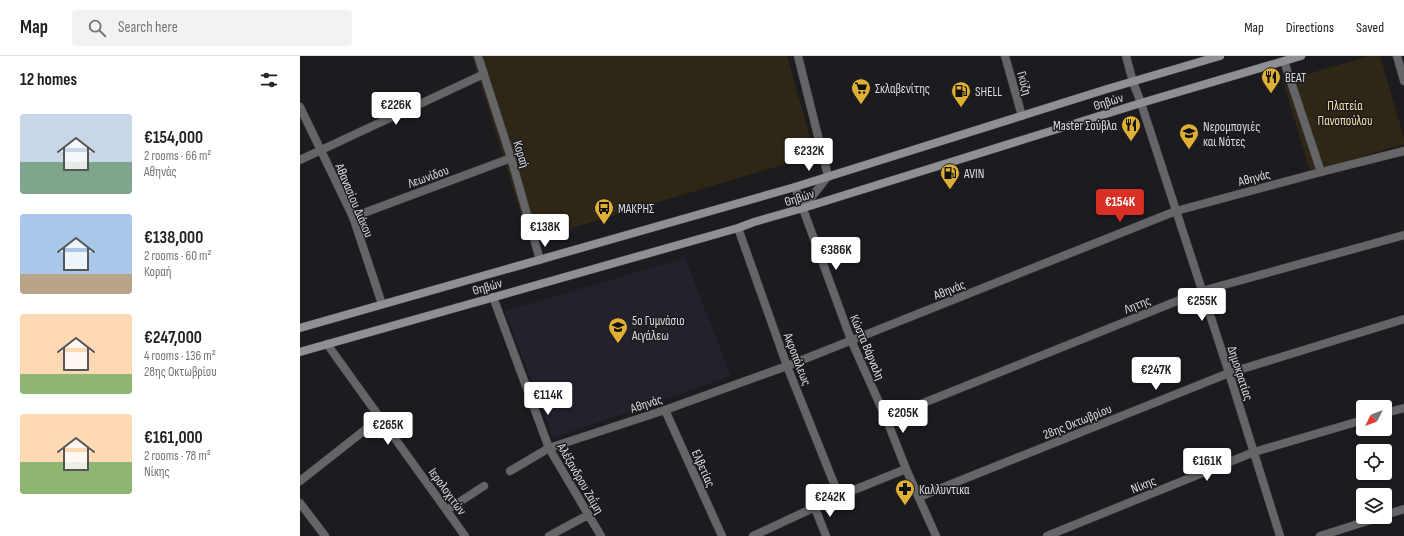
<!DOCTYPE html>
<html lang="en">
<head>
<meta charset="utf-8">
<style>
	:root { --surface:#fff; --page:#f2f2f2; --text:#202124; --muted:#757577; --line:#e0e0e0; --accent:#d93025 }
	body { margin:0; font-family:"Sofia Sans Condensed",sans-serif; background:var(--page); color:var(--text); height:100vh; display:flex; flex-direction:column; font-size:15px; white-space:nowrap }
	* { box-sizing:border-box; margin:0 }
	p { font-size:13px; color:var(--muted) }
	.icon { flex:none; width:22px; height:22px; fill:none; stroke:currentColor; stroke-width:2; stroke-linecap:round; stroke-linejoin:round }
	.map { position:relative; flex:1; overflow:hidden }
	.drawer { display:flex; flex-direction:column; background:var(--surface); width:300px }
	.drawer>* { flex:none }
	.needle { width:26px; rotate:228deg }
	.fabs { position:absolute; left:1056px; top:344px; display:grid; gap:8px }
	.fabs a { display:grid; place-items:center; width:36px; height:36px; border-radius:4px; background:var(--surface); box-shadow:0 1px 3px #0004; font-size:20px }
	.price { position:absolute; translate:-50% -34px; padding:0 9px; border-radius:4px; background:#fff; color:#222; font-size:13px; line-height:26px; filter:drop-shadow(0 1px 2px #0008) }
	.price::after { content:''; position:absolute; left:50%; top:24px; width:12px; height:9px; margin-left:-6px; background:inherit; clip-path:polygon(0 0,100% 0,50% 100%) }
	.price.current { background:var(--accent); color:#fff }
	ul { padding:0; list-style:none }
	li { display:flex; align-items:center; gap:12px; height:100px; padding:0 20px }
	li span { display:grid; place-items:center; flex:none; width:112px; height:80px; border-radius:4px; color:#555 }
	li>.icon { margin-inline-start:auto }
	span .icon { width:48px; height:48px; fill:#fffc; stroke-width:1 }
	li b { font-size:17px }
	h2 { display:flex; justify-content:space-between; align-items:center; height:48px; padding:0 20px; font-size:17px }
	header { display:flex; align-items:center; gap:24px; box-sizing:border-box; height:56px; padding:0 20px; background:var(--surface); border-bottom:1px solid var(--line) }
	header strong { font-size:19px }
	nav { display:flex; gap:22px; margin-inline-start:auto; font-size:14px }
	.search { width:280px; height:36px; background:var(--page); display:flex; align-items:center; gap:10px; box-sizing:border-box; padding:0 14px; border-radius:4px; color:var(--muted); font-size:15px }
	main { display:flex; flex:1; min-height:0 }
	.map>svg:first-child { display:block }
</style>
</head>
<body>
<header>
<strong>Map</strong>
<div class="search"><svg class="icon" aria-label="search" viewBox="0 0 24 24"><circle cx="10" cy="10" r="6"/><path d="M15 15l6 6"/></svg>Search here</div>
<nav><a>Map</a><a>Directions</a><a>Saved</a></nav>
</header>
<main>
<section class="drawer">
<h2>12 homes<svg class="icon" aria-label="filters" viewBox="0 0 24 24"><path d="M4 7h16M4 17h16"/><circle cx="9" cy="7" r="2"/><circle cx="15" cy="17" r="2"/></svg></h2>
<ul>
<li><span style="background:linear-gradient(#c9d6e8 60%,#7fa58c 0)"><svg class="icon" aria-label="home" viewBox="0 0 24 24"><path d="M3 11l9-7 9 7M6 9v11h12V9"/></svg></span><div><b>€154,000</b><p>2 rooms · 66 m²</p><p>Αθηνάς</p></div></li>
<li><span style="background:linear-gradient(#a9c7e8 75%,#b9a48a 0)"><svg class="icon" aria-label="home" viewBox="0 0 24 24"><path d="M3 11l9-7 9 7M6 9v11h12V9"/></svg></span><div><b>€138,000</b><p>2 rooms · 60 m²</p><p>Κοραή</p></div></li>
<li><span style="background:linear-gradient(#ffd9b3 75%,#8fb573 0)"><svg class="icon" aria-label="home" viewBox="0 0 24 24"><path d="M3 11l9-7 9 7M6 9v11h12V9"/></svg></span><div><b>€247,000</b><p>4 rooms · 136 m²</p><p>28ης Οκτωβρίου</p></div></li>
<li><span style="background:linear-gradient(#ffd9b3 60%,#8fb573 0)"><svg class="icon" aria-label="home" viewBox="0 0 24 24"><path d="M3 11l9-7 9 7M6 9v11h12V9"/></svg></span><div><b>€161,000</b><p>2 rooms · 78 m²</p><p>Νίκης</p></div></li>
</ul>
</section>
<div class="map">
<svg width="1104" height="480" viewBox="0 0 1104 480">
	<rect width="100%" height="100%" fill="#1c1b20"/>
	<path fill="#24212c" d="M385,202l46,118 -178,62 -48,-127z"/>
	<path fill="#2f2715" d="M172,0h315l28,99 -286,86z
		M1070,0h10l24,82v6l-94,28 -27,-91z"/>
	<g fill="none" stroke-linecap="round" stroke-linejoin="round">
		<g stroke="#37363a" stroke-width="9">
			<path id="pedestrian" d="M984,5l37,111
				M210,415l39,-23 116,-38
				M147,454l37,-24"/>
		</g>
		<g stroke="#37363a" stroke-width="9">
			<path id="minor" d="M178,0l33,102 29,102
				M705,0l17,60
				M1097,0l7,25
				M0,51l53,110 29,87
				M0,104l184,-86
				M53,161l158,-59
				M438,172l49,138 52,130
				M193,241l56,151 52,88
				M27,288l138,192
				M1085,357l19,-5
				M586,362l316,-127 202,-56
				M0,425l80,-63
				M619,441l310,-124 175,-54
				M0,447l25,33
				M515,452l11,28
				M1085,459l19,-6
				M249,480l39,-21
				M422,480l-57,-126 122,-44 389,-155 145,-39 83,-21
				M453,480l86,-40 67,-27
				M747,480l207,-84 109,-32
				M1020,480l60,-19"/>
		</g>
		<g stroke="#37363a" stroke-width="9">
			<path id="tertiary" d="M498,0l30,120 -25,32
				M826,0l7,26 8,21 88,270 51,163
				M495,131l56,153 35,78 20,51 30,67"/>
		</g>
		<g stroke="#37363a" stroke-width="9">
			<path id="secondary" d="M0,272l495,-141 312,-98 113,-33
				M0,296l438,-124 16,-6 49,-14 338,-105 160,-47"/>
		</g>
		<use href="#pedestrian" stroke="#656568" stroke-width="8"/>
		<use href="#minor" stroke="#656568" stroke-width="8"/>
		<use href="#tertiary" stroke="#656568" stroke-width="8"/>
		<use href="#secondary" stroke="#908f94" stroke-width="8"/>
	</g>
	<defs>
		<g id="restaurant-pin" transform="scale(1)"><path d="M0 17L-7.5 6A9.5 9.5 0 1 1 7.5 6Z" fill="#e0b034" stroke="#1c1b20"/><path d="M-5-6h1v4h1v-4h1v4h1v-4h1v5L-1.5 .5V6h-2V.5L-5-1ZM5-6V6H3V1.5H1.5Q1.5-4 5-6Z" fill="#111"/></g>
		<g id="supermarket-pin" transform="scale(1)"><path d="M0 17L-7.5 6A9.5 9.5 0 1 1 7.5 6Z" fill="#e0b034" stroke="#1c1b20"/><path d="M-6-5.5h2.5l.6 2H6L4.5 2H-2.5L-4.4-4H-6ZM-1.5 3.2a1.3 1.3 0 1 0 .1 0ZM3 3.2a1.3 1.3 0 1 0 .1 0Z" fill="#111"/></g>
		<g id="fuel-pin" transform="scale(1)"><path d="M0 17L-7.5 6A9.5 9.5 0 1 1 7.5 6Z" fill="#e0b034" stroke="#1c1b20"/><path d="M-5.5-6h7V0h2V4h1.3V-2.5L3-4.5l.8-.8L6-3V5H2.5V1h-1V6h-7ZM-4.2-4.7v3.2H.2V-4.7Z" fill="#111"/></g>
		<g id="school-pin" transform="scale(1)"><path d="M0 17L-7.5 6A9.5 9.5 0 1 1 7.5 6Z" fill="#e0b034" stroke="#1c1b20"/><path d="M0-5L7-2L0 1L-7-2ZM-4 1L0 2.5L4 1V4Q0 6-4 4Z" fill="#111"/></g>
		<g id="bus-pin" transform="scale(1)"><path d="M0 17L-7.5 6A9.5 9.5 0 1 1 7.5 6Z" fill="#e0b034" stroke="#1c1b20"/><path d="M-5-6H5V4H4V6H2V4H-2V6H-4V4H-5ZM-3.5-4V0h7V-4ZM-3.5 1.2v1.5H-2V1.2ZM2 1.2v1.5H3.5V1.2Z" fill="#111"/></g>
		<g id="pharmacy-pin" transform="scale(1)"><path d="M0 17L-7.5 6A9.5 9.5 0 1 1 7.5 6Z" fill="#e0b034" stroke="#1c1b20"/><path d="M-2-6h4v4h4v4h-4v4h-4v-4h-4v-4h4Z" fill="#111"/></g>
	</defs>
	<g fill-rule="evenodd">
		<use href="#restaurant-pin" x="971" y="21"/>
		<use href="#supermarket-pin" x="561" y="32"/>
		<use href="#fuel-pin" x="661" y="35"/>
		<use href="#restaurant-pin" x="831" y="69"/>
		<use href="#school-pin" x="889" y="77"/>
		<use href="#fuel-pin" x="650" y="117"/>
		<use href="#bus-pin" x="304" y="152"/>
		<use href="#school-pin" x="318" y="271"/>
		<use href="#pharmacy-pin" x="605" y="433"/>
	</g>
	<g text-anchor="middle" stroke-width="3" stroke-linejoin="round" paint-order="stroke">
		<g font-size="13" fill="#dad9dd" stroke="#1c1b20" text-anchor="start">
			<text x="985" y="26">ΒΕΑΤ</text>
			<text x="575" y="37">Σκλαβενίτης</text>
			<text x="675" y="40">SHELL</text>
			<text x="817" y="74" text-anchor="end">Master Σούβλα</text>
			<text x="903" y="75">Νερομπογιές<tspan x="903" dy="15">και Νότες</tspan></text>
			<text x="664" y="122">AVIN</text>
			<text x="318" y="157">ΜΑΚΡΗΣ</text>
			<text x="332" y="269">5ο Γυμνάσιο<tspan x="332" dy="15">Αιγάλεω</tspan></text>
			<text x="619" y="438">Καλλυντικα</text>
		</g>
		<g font-size="13" fill="#dad9dd" stroke="#1c1b20">
			<text transform="translate(725 27) rotate(74)" y="5">Γκύζη</text>
			<text transform="translate(808 45) rotate(-17)" y="5">Θηβών</text>
			<text transform="translate(222 98) rotate(73)" y="5">Κοραή</text>
			<text transform="translate(128 120) rotate(-20)" y="5">Λεωνίδου</text>
			<text transform="translate(954 121) rotate(-15)" y="5">Αθηνάς</text>
			<text transform="translate(499 141) rotate(-17)" y="5">Θηβών</text>
			<text transform="translate(55 144) rotate(67)" y="5">Αθανασίου Διάκου</text>
			<text transform="translate(187 230) rotate(-16)" y="5">Θηβών</text>
			<text transform="translate(649 233) rotate(-22)" y="5">Αθηνάς</text>
			<text transform="translate(837 248) rotate(-22)" y="5">Λητης</text>
			<text transform="translate(568 291) rotate(67)" y="5">Κώστα Βάρναλη</text>
			<text transform="translate(498 303) rotate(69)" y="5">Ακροπόλεως</text>
			<text transform="translate(941 317) rotate(72)" y="5">Δημοκρατίας</text>
			<text transform="translate(346 347) rotate(-18)" y="5">Αθηνάς</text>
			<text transform="translate(777 365) rotate(-22)" y="5">28ης Οκτωβρίου</text>
			<text transform="translate(404 412) rotate(66)" y="5">Ελβετίας</text>
			<text transform="translate(281 422) rotate(60)" y="5">Αλέξανδρου Ζαΐμη</text>
			<text transform="translate(843 428) rotate(-22)" y="5">Νίκης</text>
			<text transform="translate(148 435) rotate(54)" y="5">Ιερολοχιτών</text>
		</g>
		<g font-size="13" fill="#f7dea7" stroke="#1c1b20">
			<text x="1045" y="54">Πλατεία<tspan x="1045" dy="15">Πανοπούλου</tspan></text>
		</g>
	</g>
</svg>
<div class="fabs">
<a><svg class="needle" viewBox="-14 -14 28 28"><path d="M0-13l5 13h-10z" fill="#e53935"/><path d="M0 13l5-13h-10z" fill="#757577"/></svg></a>
<a><svg class="icon" aria-label="locate" viewBox="0 0 24 24"><circle cx="12" cy="12" r="6"/><path d="M12 2v4M12 18v4M2 12h4M18 12h4"/></svg></a>
<a><svg class="icon" aria-label="layers" viewBox="0 0 24 24"><path d="M12 4l9 5-9 5-9-5zM3 14l9 5 9-5"/></svg></a>
</div>
<b class="price" style="left:96px;top:70px">€226K</b>
<b class="price" style="left:509px;top:116px">€232K</b>
<b class="price current" style="left:820px;top:167px">€154K</b>
<b class="price" style="left:245px;top:192px">€138K</b>
<b class="price" style="left:536px;top:215px">€386K</b>
<b class="price" style="left:902px;top:266px">€255K</b>
<b class="price" style="left:856px;top:335px">€247K</b>
<b class="price" style="left:248px;top:360px">€114K</b>
<b class="price" style="left:603px;top:378px">€205K</b>
<b class="price" style="left:88px;top:390px">€265K</b>
<b class="price" style="left:907px;top:426px">€161K</b>
<b class="price" style="left:530px;top:462px">€242K</b>
</div>
</main>
</body>
</html>
